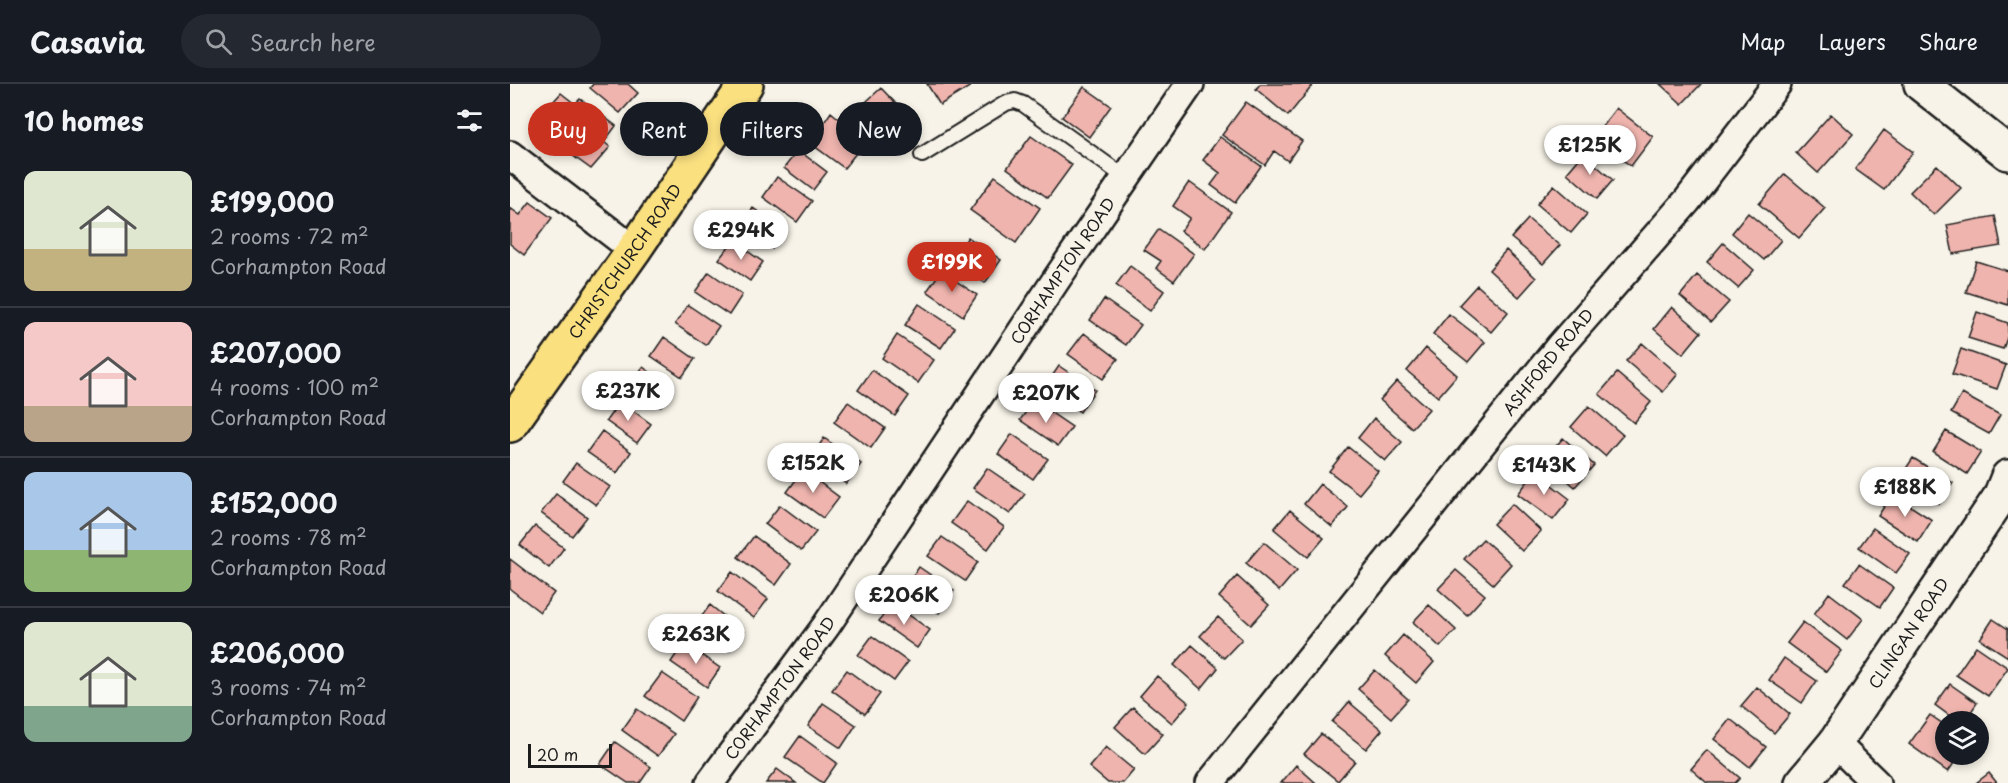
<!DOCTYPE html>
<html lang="en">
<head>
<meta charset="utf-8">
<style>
	:root { --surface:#171b24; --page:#242831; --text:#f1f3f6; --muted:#9ea1a6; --line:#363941; --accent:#c8321e }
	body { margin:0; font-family:"Playpen Sans",sans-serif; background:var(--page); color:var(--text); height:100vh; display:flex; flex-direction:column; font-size:22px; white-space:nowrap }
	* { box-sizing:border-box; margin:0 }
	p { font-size:20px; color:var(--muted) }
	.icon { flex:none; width:33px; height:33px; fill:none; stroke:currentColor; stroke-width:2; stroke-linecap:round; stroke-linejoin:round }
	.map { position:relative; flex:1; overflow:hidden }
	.sheet { display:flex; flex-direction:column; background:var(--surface); width:510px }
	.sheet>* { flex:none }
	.banner { position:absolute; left:18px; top:18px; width:570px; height:54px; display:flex; gap:12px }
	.fabs { position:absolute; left:1425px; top:627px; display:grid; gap:12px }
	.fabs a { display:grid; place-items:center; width:54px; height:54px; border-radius:50%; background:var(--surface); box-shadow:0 3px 9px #0003; font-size:30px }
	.scale { position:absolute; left:18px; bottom:15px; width:84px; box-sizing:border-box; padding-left:6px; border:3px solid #1c1c1c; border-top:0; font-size:16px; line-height:21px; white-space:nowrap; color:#1c1c1c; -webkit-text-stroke:4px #f7f3e8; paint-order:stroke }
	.price { position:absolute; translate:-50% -51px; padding:0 14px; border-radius:21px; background:#fff; color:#222; font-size:20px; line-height:39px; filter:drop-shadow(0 2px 3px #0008) }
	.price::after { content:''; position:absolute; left:50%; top:36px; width:18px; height:14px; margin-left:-9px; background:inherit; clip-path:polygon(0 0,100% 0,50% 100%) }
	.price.selected { background:var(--accent); color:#fff }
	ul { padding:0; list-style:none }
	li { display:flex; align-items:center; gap:18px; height:150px; padding:0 24px }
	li+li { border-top:2px solid var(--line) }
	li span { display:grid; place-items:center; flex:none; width:168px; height:120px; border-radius:12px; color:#555 }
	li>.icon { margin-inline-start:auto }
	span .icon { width:72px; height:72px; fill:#fffc; stroke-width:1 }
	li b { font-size:26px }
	h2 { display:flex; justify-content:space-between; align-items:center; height:72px; padding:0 24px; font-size:26px }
	.tag { padding:0 21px; border-radius:27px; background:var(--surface); box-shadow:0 3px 9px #0003; font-size:21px; line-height:54px }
	.tag.selected { background:var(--accent); color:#fff }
	header { display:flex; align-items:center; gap:36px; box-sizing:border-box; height:84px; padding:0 30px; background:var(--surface); border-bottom:2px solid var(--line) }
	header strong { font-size:28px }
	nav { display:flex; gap:33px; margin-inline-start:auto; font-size:21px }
	.search { width:420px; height:54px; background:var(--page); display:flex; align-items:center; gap:15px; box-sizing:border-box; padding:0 21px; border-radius:33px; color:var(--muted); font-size:22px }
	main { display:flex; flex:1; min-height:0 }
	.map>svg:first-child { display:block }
</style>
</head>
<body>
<header>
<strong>Casavia</strong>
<div class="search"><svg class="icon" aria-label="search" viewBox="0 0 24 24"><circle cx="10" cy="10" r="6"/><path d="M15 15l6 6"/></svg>Search here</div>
<nav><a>Map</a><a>Layers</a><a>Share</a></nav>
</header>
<main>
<section class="sheet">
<h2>10 homes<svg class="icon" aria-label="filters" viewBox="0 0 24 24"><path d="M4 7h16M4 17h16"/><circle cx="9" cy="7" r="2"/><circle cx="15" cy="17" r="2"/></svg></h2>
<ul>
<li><span style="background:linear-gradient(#dfe7d0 65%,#c2b280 0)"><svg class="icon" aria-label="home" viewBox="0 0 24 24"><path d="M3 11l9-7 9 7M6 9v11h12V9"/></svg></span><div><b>£199,000</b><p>2 rooms · 72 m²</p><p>Corhampton Road</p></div></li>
<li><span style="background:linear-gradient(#f6c9c9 70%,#b9a48a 0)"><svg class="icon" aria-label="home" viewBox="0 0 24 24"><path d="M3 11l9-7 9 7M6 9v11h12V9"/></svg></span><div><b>£207,000</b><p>4 rooms · 100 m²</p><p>Corhampton Road</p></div></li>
<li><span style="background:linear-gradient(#a9c7e8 65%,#8fb573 0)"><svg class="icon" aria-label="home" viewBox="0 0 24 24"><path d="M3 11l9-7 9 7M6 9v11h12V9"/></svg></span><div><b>£152,000</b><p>2 rooms · 78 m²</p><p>Corhampton Road</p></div></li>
<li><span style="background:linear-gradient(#dfe7d0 70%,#7fa58c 0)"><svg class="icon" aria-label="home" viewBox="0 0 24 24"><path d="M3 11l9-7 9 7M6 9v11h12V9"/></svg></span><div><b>£206,000</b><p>3 rooms · 74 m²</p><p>Corhampton Road</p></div></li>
</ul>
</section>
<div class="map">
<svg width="1498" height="699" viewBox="0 0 1498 699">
	<rect width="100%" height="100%" fill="#f7f3e8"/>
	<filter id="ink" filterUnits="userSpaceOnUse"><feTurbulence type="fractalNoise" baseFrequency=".0167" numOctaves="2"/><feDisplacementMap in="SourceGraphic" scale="12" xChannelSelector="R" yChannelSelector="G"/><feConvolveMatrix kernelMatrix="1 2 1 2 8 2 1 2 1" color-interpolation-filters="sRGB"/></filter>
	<g filter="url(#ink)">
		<path fill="#efb4ae" stroke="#1c1c1c" stroke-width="1.5" d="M83,0h35l10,9 -18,20 -30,-25z
			M417,0h43l1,2 -31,19z
			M750,0h52l1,1 -25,31 -32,-27z
			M1150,0h41l-19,20z
			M574,3l27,19 -22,31 -27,-20z
			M371,4l22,23 -27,25 -21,-24z
			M51,9l14,11 5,-5 36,27 -12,16 6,5 -19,22 -44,-32 4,-5 -15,-11z
			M736,18l56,39 -14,20 -14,-10 -9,14 -43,-30z
			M1106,24l37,29 -22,29 -38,-28z
			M321,28l35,29 -22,27 -34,-25z
			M1321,30l22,20 -35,39 -22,-20z
			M1374,46l29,22 -29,38 -29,-21z
			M521,52l41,29 -24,33 -41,-30z
			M710,53l41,29 -26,37 -24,-18 9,-12 -17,-13z
			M288,66l29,22 -14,18 -29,-22z
			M1073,70l30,26 -16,19 -30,-26z
			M1427,81l24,23 -27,27 -24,-23z
			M1275,90l40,34 -26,30 -40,-34z
			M485,92l45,32 -24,35 -46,-33z
			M267,93l35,24 -15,21 -34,-25z
			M679,98l42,30 -26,37 -24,-18 9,-13 -17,-12z
			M1044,101l33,29 -16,19 -34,-29z
			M20,118l22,16 -28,37 -14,-11v-36l10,7z
			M243,124l31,22 -12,19 -32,-22z
			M1238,129l33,27 -17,20 -32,-27z
			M1485,132l6,30 -48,8 -6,-29z
			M1018,135l32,26 -17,19 -32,-26z
			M649,145l35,25 -20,27 -18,-13 5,-7 -17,-11z
			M458,153l33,23 -16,23 -33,-23z
			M223,157l30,21 -13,19 -31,-22z
			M1213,159l31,27 -16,18 -31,-26z
			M996,166l30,28 -17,19 -30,-27z
			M1466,177l32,10v34l-42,-13z
			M620,182l34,25 -14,20 -34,-26z
			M431,187l36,24 -14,21 -36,-25z
			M199,188l33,23 -13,20 -34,-23z
			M1187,191l32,27 -18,20 -31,-26z
			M967,201l31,27 -17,20 -32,-27z
			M594,215l37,26 -15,20 -36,-25z
			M409,220l36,24 -14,20 -36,-23z
			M178,221l31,21 -13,19 -31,-21z
			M1162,223l29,25 -18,22 -29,-25z
			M1467,228l31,11v12l-5,14 -35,-11z
			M939,230l36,28 -17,20 -35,-28z
			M574,249l34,26 -15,20 -35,-25z
			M387,251l37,25 -16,23 -36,-25z
			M154,253l31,22 -13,18 -31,-21z
			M1132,259l36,31 -15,18 -37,-31z
			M916,264l31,27 -19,22 -31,-26z
			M1451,265l45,16 -9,24 -45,-15z
			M549,282l36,24 -15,22 -36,-24z
			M133,283l30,22 -13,18 -31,-22z
			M362,286l37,26 -14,20 -37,-26z
			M1107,289l34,29 -17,21 -35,-29z
			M887,297l32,28 -17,19 -32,-28z
			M1452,310l38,21 -11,19 -38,-21z
			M110,317l31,23 -14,19 -31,-22z
			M524,317l38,26 -14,19 -38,-26z
			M338,318l37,26 -14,20 -37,-26z
			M1079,322l34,29 -18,21 -34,-29z
			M864,334l28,24 -17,19 -27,-23z
			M92,347l29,21 -14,21 -30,-21z
			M1436,347l35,21 -14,22 -34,-22z
			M502,350l36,25 -15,20 -35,-25z
			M314,354l37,26 -15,20 -36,-25z
			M1053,354l31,27 -19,22 -31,-27z
			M838,363l30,24 -19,23 -30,-23z
			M1403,374l40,25 -14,21 -40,-25z
			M66,379l34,24 -14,18 -33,-24z
			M477,384l38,26 -15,20 -37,-26z
			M293,386l36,27 -16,21 -36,-26z
			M1025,388l35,27 -17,21 -35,-26z
			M810,400l28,23 -16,20 -28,-23z
			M46,410l31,23 -15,19 -31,-23z
			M1382,410l40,26 -14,22 -40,-26z
			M457,417l37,26 -16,22 -37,-26z
			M1002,420l29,27 -19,20 -29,-27z
			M270,421l36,27 -15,19 -36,-27z
			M780,426l34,28 -16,19 -34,-28z
			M25,442l29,22 -15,20 -29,-23z
			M1363,444l37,26 -14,19 -37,-26z
			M244,452l37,28 -15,21 -38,-28z
			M432,453l36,25 -13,19 -37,-25z
			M973,455l28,25 -18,20 -29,-25z
			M754,458l33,28 -18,21 -33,-28z
			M0,475l44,34 -14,19 -30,-23z
			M1349,480l34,24 -13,19 -35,-24z
			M409,483l35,24 -15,22 -35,-24z
			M946,486l29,25 -18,20 -29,-26z
			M222,488l36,27 -14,19 -36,-27z
			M727,492l32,29 -18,20 -32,-28z
			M1319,509l34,26 -16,21 -33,-26z
			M382,519l38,27 -13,18 -38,-27z
			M200,521l34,27 -15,19 -34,-26z
			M919,521l27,25 -16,17 -27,-25z
			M708,533l24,22 -18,19 -24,-22z
			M1483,535l15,10v28l-28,-18z
			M1293,538l39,29 -16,21 -39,-29z
			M893,551l31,27 -18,21 -31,-27z
			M362,552l36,26 -14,19 -36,-26z
			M174,559l36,25 -13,19 -36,-25z
			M682,561l26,23 -17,21 -27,-24z
			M1466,562l32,22 -20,28 -32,-21z
			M1274,574l33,23 -15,22 -33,-23z
			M337,586l33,24 -15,20 -33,-24z
			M865,586l33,29 -17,19 -33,-29z
			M152,589l35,24 -16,24 -36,-25z
			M647,592l32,27 -17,20 -32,-27z
			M1440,600l27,19 -13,19h-6l-23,-17z
			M1247,603l33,27 -16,19 -33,-27z
			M839,618l33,28 -16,19 -34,-27z
			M313,619l33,22 -15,23 -33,-22z
			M623,623l30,27 -18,20 -30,-27z
			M127,625l37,25 -16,22 -36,-26z
			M1420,631l16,11v28h14l-12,18 -39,-28z
			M1220,635l36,28 -16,20 -36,-28z
			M811,650l34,27 -17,20 -34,-27z
			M290,652l37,27 -14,20 -38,-26z
			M105,658l36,25 -11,16h-12l-28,-19z
			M596,663l28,23 -11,13h-15l-19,-16z
			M1197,666l33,28 -5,5h-28l-16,-14z
			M786,681l20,18h-35z
			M267,685l19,14h-30z
			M1479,689l8,10h-21z"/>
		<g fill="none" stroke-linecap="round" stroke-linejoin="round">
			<g stroke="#1c1c1c" stroke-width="18">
				<path id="service" d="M412,71l84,-52 9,-2 8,3 103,74"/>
			</g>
			<g stroke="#1c1c1c" stroke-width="32">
				<g id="minor">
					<path d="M0,71l124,95"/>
					<path d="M1325,659l41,40"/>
					<path id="s1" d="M200,699l116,-157 232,-349 132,-193"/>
					<path id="s2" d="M700,699l350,-437 127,-145 90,-117"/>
				</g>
			</g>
			<g stroke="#1c1c1c" stroke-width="38">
				<g id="tertiary">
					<path d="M1411,0l87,69"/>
					<path id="s3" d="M1292,699l33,-40 165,-246 8,-20"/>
				</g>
			</g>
			<g stroke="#1c1c1c" stroke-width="38">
				<g id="primary">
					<path id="s4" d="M0,341l124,-175 112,-166"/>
				</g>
			</g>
			<use href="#service" stroke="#f7f3e8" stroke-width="14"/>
			<use href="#minor" stroke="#f7f3e8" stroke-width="27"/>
			<use href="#tertiary" stroke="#f7f3e8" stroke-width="33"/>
			<use href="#primary" stroke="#fbe080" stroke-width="33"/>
		</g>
	</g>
	<g text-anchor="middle" stroke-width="6" stroke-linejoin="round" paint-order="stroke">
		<g font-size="16" fill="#1c1c1c" stroke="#f7f3e8">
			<text dy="6" stroke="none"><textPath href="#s4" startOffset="200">CHRISTCHURCH ROAD</textPath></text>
			<text dy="6" stroke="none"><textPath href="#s1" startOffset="622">CORHAMPTON ROAD</textPath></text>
			<text dy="6" stroke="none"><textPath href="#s2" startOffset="540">ASHFORD ROAD</textPath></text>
			<text dy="6" stroke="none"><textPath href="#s3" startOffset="184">CLINGAN ROAD</textPath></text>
			<text dy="6" stroke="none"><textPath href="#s1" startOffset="118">CORHAMPTON ROAD</textPath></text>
		</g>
	</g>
</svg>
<div class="fabs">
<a><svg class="icon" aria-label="layers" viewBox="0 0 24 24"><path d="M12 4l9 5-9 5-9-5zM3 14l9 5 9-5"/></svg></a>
</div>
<div class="scale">20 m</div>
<b class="price" style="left:1080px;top:92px">£125K</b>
<b class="price" style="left:231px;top:177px">£294K</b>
<b class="price selected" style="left:442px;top:209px">£199K</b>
<b class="price" style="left:118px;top:338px">£237K</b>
<b class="price" style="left:536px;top:340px">£207K</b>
<b class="price" style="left:303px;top:410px">£152K</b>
<b class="price" style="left:1034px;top:412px">£143K</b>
<b class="price" style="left:1395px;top:434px">£188K</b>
<b class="price" style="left:394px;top:542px">£206K</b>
<b class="price" style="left:186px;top:581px">£263K</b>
<div class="banner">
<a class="tag selected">Buy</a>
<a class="tag">Rent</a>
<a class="tag">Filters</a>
<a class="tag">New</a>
</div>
</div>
</main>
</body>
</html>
